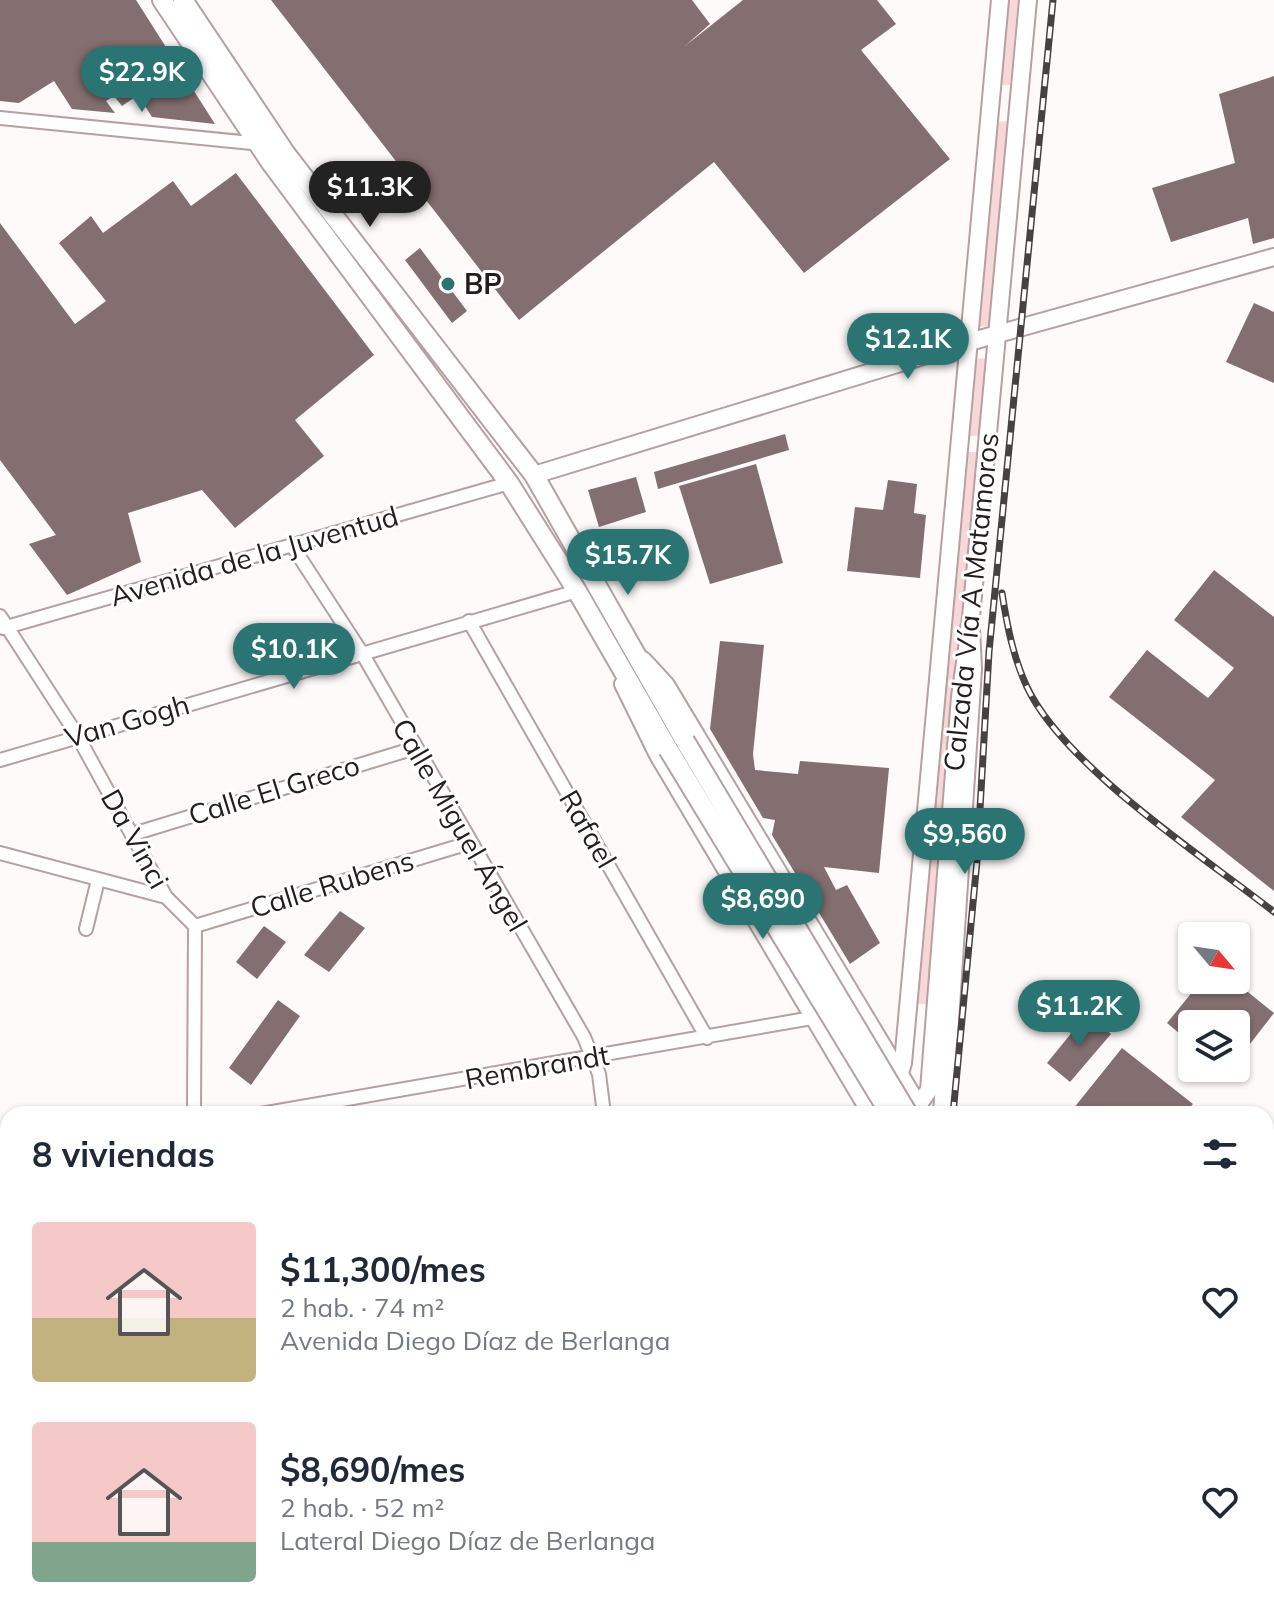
<!DOCTYPE html>
<html lang="es">
<head>
<meta charset="utf-8">
<style>
	:root { --surface:#fff; --page:#f2f2f3; --text:#1f2937; --muted:#747a83; --accent:#2a7473 }
	body { margin:0; font-family:Mulish,sans-serif; background:var(--page); color:var(--text); height:100vh; display:flex; flex-direction:column; font-size:30px; white-space:nowrap }
	* { box-sizing:border-box; margin:0 }
	p { font-size:26px; color:var(--muted) }
	.icon { flex:none; width:44px; height:44px; fill:none; stroke:currentColor; stroke-width:2; stroke-linecap:round; stroke-linejoin:round }
	.map { position:relative; flex:1; overflow:hidden }
	.drawer { position:absolute; left:0px; top:1106px; width:1274px; height:512px; display:flex; flex-direction:column; background:var(--surface); border-radius:24px 24px 0 0; box-shadow:0 2px 6px #0004 }
	.drawer>* { flex:none }
	.needle { width:52px; rotate:119deg }
	.buttons { position:absolute; left:1178px; top:922px; display:grid; gap:16px }
	.buttons a { display:grid; place-items:center; width:72px; height:72px; border-radius:8px; background:var(--surface); box-shadow:0 2px 6px #0004; font-size:40px }
	.price { position:absolute; translate:-50% -68px; padding:0 18px; border-radius:28px; background:var(--accent); color:#fff; font-size:26px; line-height:52px; filter:drop-shadow(0 2px 4px #0008) }
	.price::after { content:''; position:absolute; left:50%; top:48px; width:24px; height:18px; margin-left:-12px; background:inherit; clip-path:polygon(0 0,100% 0,50% 100%) }
	.price.current { background:#222; color:#fff }
	ul { padding:0; list-style:none }
	li { display:flex; align-items:center; gap:24px; height:200px; padding:0 32px }
	li span { display:grid; place-items:center; flex:none; width:224px; height:160px; border-radius:8px; color:#555 }
	li>.icon { margin-inline-start:auto }
	span .icon { width:96px; height:96px; fill:#fffc; stroke-width:1 }
	li b { font-size:34px }
	h2 { display:flex; justify-content:space-between; align-items:center; height:96px; padding:0 32px; font-size:34px }
	.map>svg:first-child { display:block }
</style>
</head>
<body>
<div class="map">
<svg width="1274" height="1618" viewBox="0 0 1274 1618">
	<rect width="100%" height="100%" fill="#fffafa"/>
	<path fill="#f9d7d8" d="M1007,0h11l-8,85h-11z
		M1008,121l-17,205 -14,1 17,-205z
		M987,358l-8,78h-13l9,-77z
		M965,452h12l-48,552h-14z"/>
	<path fill="#846f70" d="M0,0h136l79,124 -63,-7 -14,-22 -16,11 -8,-10 -8,5 9,12 -43,-4 -18,-28 -35,22 -19,-2z
		M271,0h421l18,24 -25,22 58,-46h134l19,24 -35,26 89,109 -146,114 -90,-111 -195,158z
		M1274,76v162l-21,6 -5,-26 -77,24 -19,-54 83,-25 -16,-69z
		M236,173l138,182 -79,65 29,36 -89,72 -33,-38 -74,23 13,49 -74,33 -38,-51 27,-9 -56,-75v-237l75,101 31,-23 -47,-58 32,-27 12,17 70,-52 18,25z
		M420,248l47,63 -15,12 -47,-63z
		M1254,303l20,9v71l-48,-21z
		M785,434l4,16 -131,39 -4,-17z
		M756,464l27,99 -73,21 -31,-98z
		M636,477l10,35 -47,15 -11,-37z
		M888,480l29,4 -3,29 12,2 -6,63 -73,-7 8,-64 28,3z
		M1214,570l60,47v274l-93,-74 34,-37 -106,-83 38,-47 61,48 26,-30 -60,-48z
		M720,641l44,4 -11,109 2,16 43,4 2,-13 89,7 -10,105 -55,-6 12,23 11,-5 33,58 -30,21 -78,-129 3,-15 -12,-2 -53,-89z
		M340,911l25,17 -36,44 -25,-17z
		M264,926l22,16 -29,37 -21,-17z
		M1202,980h31l41,33 -38,49v-38h-44v20l-25,-21z
		M278,1000l22,16 -49,69 -22,-17z
		M1087,1014l24,20 -41,48 -23,-19z
		M1122,1048l71,56 -9,10h-115z
		M1266,1427l8,16v68l-8,4z"/>
	<g fill="none" stroke-linecap="round" stroke-linejoin="round">
		<g stroke="#b6a0a1" stroke-width="16">
			<path id="minor" d="M0,118l262,26
				M293,547l69,106 222,384 15,37 5,40
				M0,616l77,119 89,162 29,29 -1,188
				M469,621l238,417
				M3,628l506,-145
				M0,760l577,-169
				M133,834l282,-86
				M0,853l166,44
				M195,926l274,-83
				M86,929l12,-49
				M261,1114l551,-96
				M0,1602l8,-2
				M82,1618v-8
				M166,1618v-8
				M277,1618v-8
				M391,1618l1,-8
				M500,1618l1,-8
				M613,1618l1,-8
				M723,1618v-8
				M832,1618l1,-8
				M974,1618l5,-8"/>
		</g>
		<g stroke="#b6a0a1" stroke-width="20">
			<path id="tertiary" d="M534,475l435,-133 305,-85
				M643,660l23,25 257,428
				M623,684l35,71 213,359
				M892,1100l11,-37 97,-1063
				M912,1114l17,-24 31,-393 10,-69 58,-628
				M0,1500l8,-1
				M1104,1610l4,8
				M1152,1610l4,8"/>
		</g>
		<g stroke="#b6a0a1" stroke-width="22">
			<path id="secondary" d="M162,0l109,163 238,320 68,108 91,158
				M183,0l103,154 248,321 151,266
				M943,1114l29,-445 -2,-41
				M1266,1266l8,-1
				M1266,1301l8,-1
				M0,1529l8,-2
				M0,1576l8,-1
				M1122,1610l3,8
				M1142,1610l3,8"/>
		</g>
		<use href="#minor" stroke="#fff" stroke-width="12"/>
		<use href="#tertiary" stroke="#fff" stroke-width="16"/>
		<use href="#secondary" stroke="#fff" stroke-width="18"/>
		<g stroke="#484142" stroke-width="7">
			<path id="rail" d="M1002,593c5,32 11,64 25,94 37,79 177,170 247,225
				M953,1114l24,-253 12,-209 64,-652
				M1266,1323l8,-2
				M1266,1347l8,-3
				M0,1557l8,-1
				M960,1618l5,-8"/>
		</g>
		<use href="#rail" stroke="#fff" stroke-width="4" stroke-dasharray="12" stroke-linecap="butt"/>
		<g stroke="#b6a0a1" stroke-width="22" stroke-linecap="butt">
			<path id="secondary-bridge" d="M685,741l223,373
				M668,749l222,365"/>
		</g>
		<use href="#secondary-bridge" stroke="#fff" stroke-width="18"/>
	</g>
	<circle fill="#2a7473" stroke="#fff" stroke-width="3" cx="448" cy="284" r="8"/>
	<g text-anchor="middle" stroke-width="6" stroke-linejoin="round" paint-order="stroke">
		<g font-size="28" font-weight="bold" fill="#241c1d" stroke="#fff" text-anchor="start">
			<text x="464" y="294">BP</text>
		</g>
		<g font-size="28" fill="#241c1d" stroke="#fff">
			<text transform="translate(254 556) rotate(-16)" y="10">Avenida de la Juventud</text>
			<text transform="translate(971 602) rotate(-84)" y="10">Calzada Vía A Matamoros</text>
			<text transform="translate(127 721) rotate(-16)" y="10">Van Gogh</text>
			<text transform="translate(274 790) rotate(-17)" y="10">Calle El Greco</text>
			<text transform="translate(460 825) rotate(60)" y="10">Calle Miguel Ángel</text>
			<text transform="translate(588 829) rotate(60)" y="10">Rafael</text>
			<text transform="translate(135 839) rotate(61)" y="10">Da Vinci</text>
			<text transform="translate(332 884) rotate(-17)" y="10">Calle Rubens</text>
			<text transform="translate(537 1067) rotate(-10)" y="10">Rembrandt</text>
		</g>
	</g>
</svg>
<div class="buttons">
<a><svg class="needle" viewBox="-14 -14 28 28"><path d="M0-13l5 13h-10z" fill="#e53935"/><path d="M0 13l5-13h-10z" fill="#747a83"/></svg></a>
<a><svg class="icon" aria-label="layers" viewBox="0 0 24 24"><path d="M12 4l9 5-9 5-9-5zM3 14l9 5 9-5"/></svg></a>
</div>
<b class="price" style="left:142px;top:114px">$22.9K</b>
<b class="price current" style="left:370px;top:229px">$11.3K</b>
<b class="price" style="left:908px;top:381px">$12.1K</b>
<b class="price" style="left:628px;top:597px">$15.7K</b>
<b class="price" style="left:294px;top:691px">$10.1K</b>
<b class="price" style="left:965px;top:876px">$9,560</b>
<b class="price" style="left:763px;top:941px">$8,690</b>
<b class="price" style="left:1079px;top:1048px">$11.2K</b>
<section class="drawer">
<h2>8 viviendas<svg class="icon" aria-label="filters" viewBox="0 0 24 24"><path d="M4 7h16M4 17h16"/><circle cx="9" cy="7" r="2"/><circle cx="15" cy="17" r="2"/></svg></h2>
<ul>
<li><span style="background:linear-gradient(#f6c9c9 60%,#c2b280 0)"><svg class="icon" aria-label="home" viewBox="0 0 24 24"><path d="M3 11l9-7 9 7M6 9v11h12V9"/></svg></span><div><b>$11,300/mes</b><p>2 hab. · 74 m²</p><p>Avenida Diego Díaz de Berlanga</p></div><svg class="icon" aria-label="heart" viewBox="0 0 24 24"><path d="M12 20l-8-8c-3-5 5-10 8-4 3-6 11-1 8 4z"/></svg></li>
<li><span style="background:linear-gradient(#f6c9c9 75%,#7fa58c 0)"><svg class="icon" aria-label="home" viewBox="0 0 24 24"><path d="M3 11l9-7 9 7M6 9v11h12V9"/></svg></span><div><b>$8,690/mes</b><p>2 hab. · 52 m²</p><p>Lateral Diego Díaz de Berlanga</p></div><svg class="icon" aria-label="heart" viewBox="0 0 24 24"><path d="M12 20l-8-8c-3-5 5-10 8-4 3-6 11-1 8 4z"/></svg></li>
</ul>
</section>
</div>
</body>
</html>
